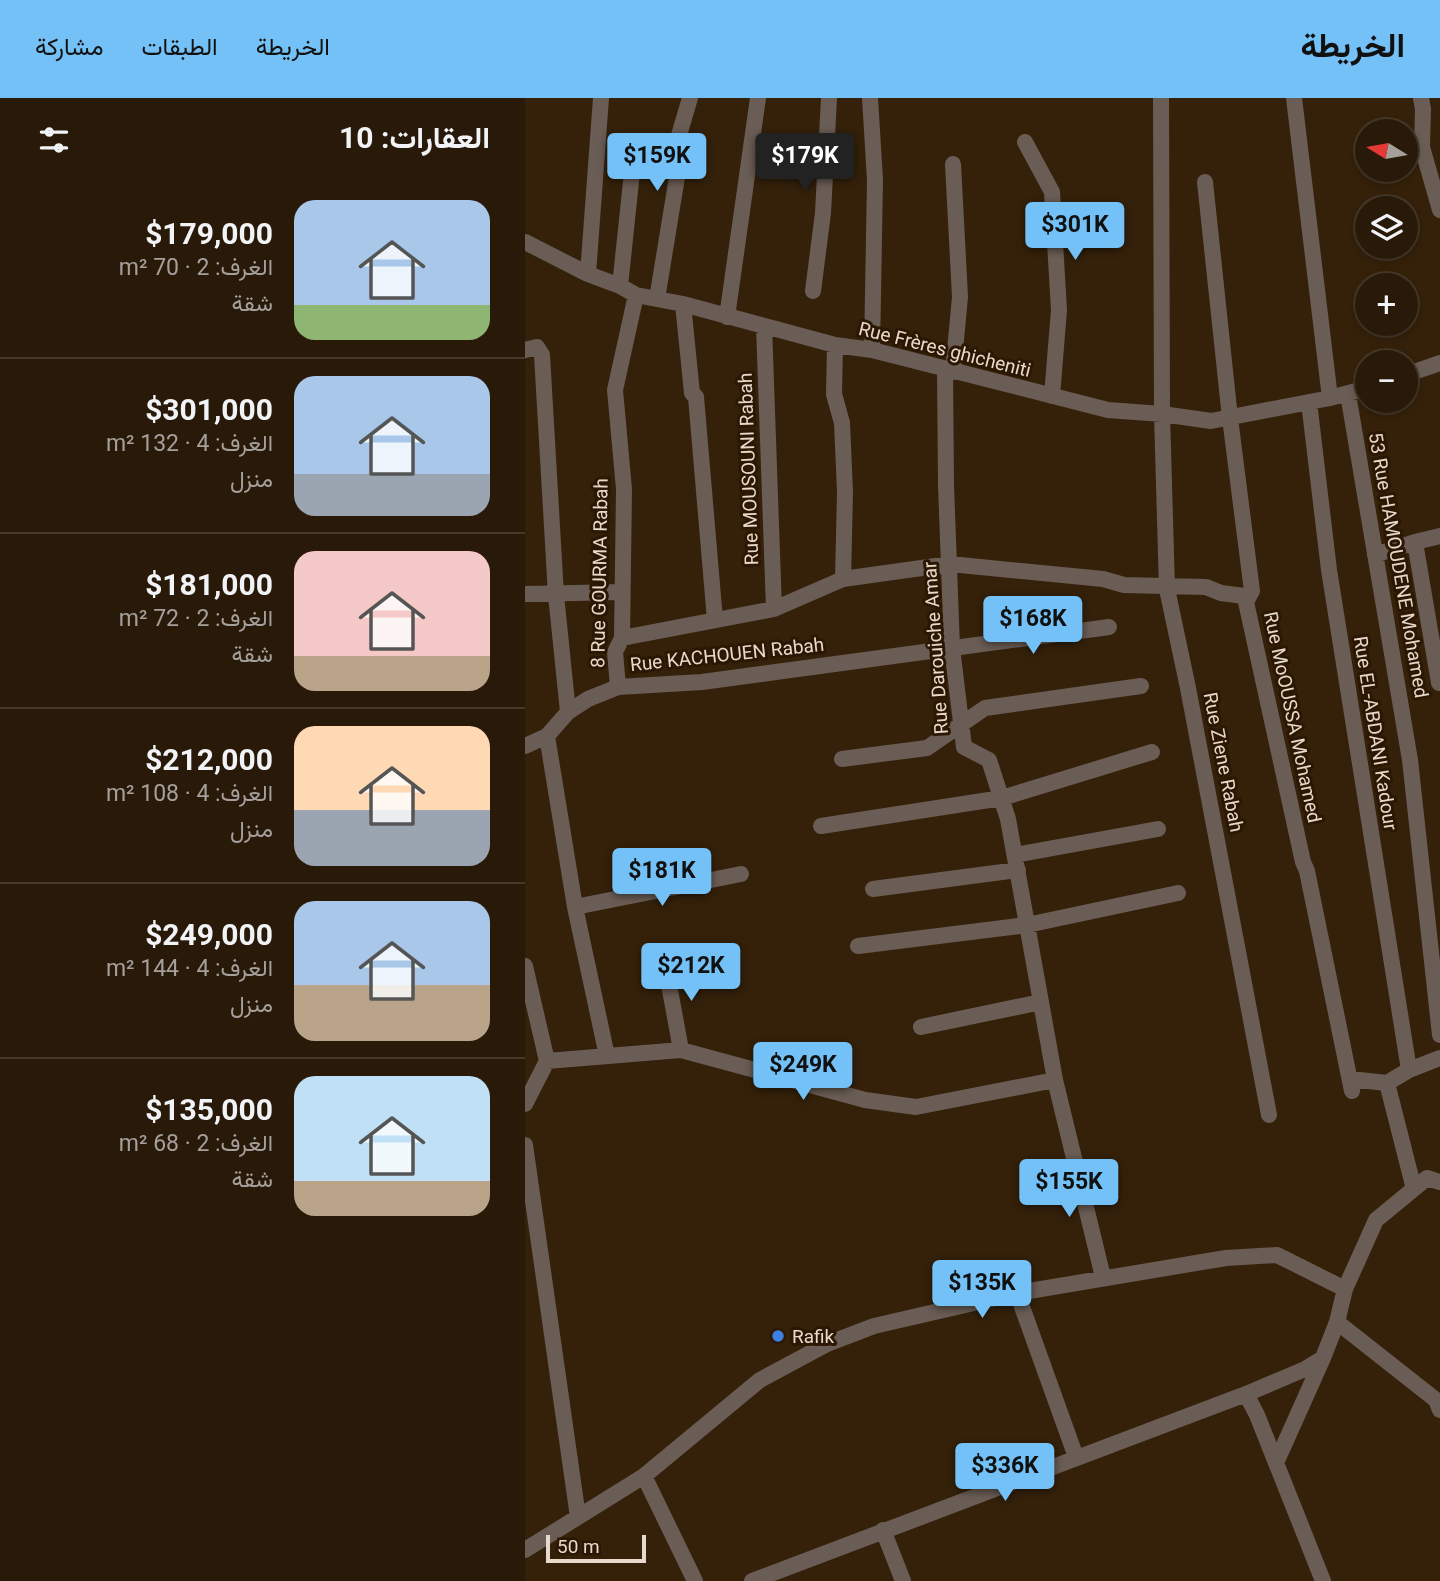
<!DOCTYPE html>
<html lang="ar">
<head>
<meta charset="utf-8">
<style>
	:root { --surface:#281908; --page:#302212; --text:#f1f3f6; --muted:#a5a09c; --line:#443829; --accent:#73c1f6 }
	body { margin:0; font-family:Roboto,Vazirmatn,sans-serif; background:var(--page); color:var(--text); direction:rtl; height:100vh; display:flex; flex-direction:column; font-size:26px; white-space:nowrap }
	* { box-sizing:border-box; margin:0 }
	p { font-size:23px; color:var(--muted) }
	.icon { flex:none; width:38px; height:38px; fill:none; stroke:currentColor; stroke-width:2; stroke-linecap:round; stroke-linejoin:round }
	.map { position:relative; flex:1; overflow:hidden; direction:ltr }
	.panel { display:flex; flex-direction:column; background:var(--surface); width:525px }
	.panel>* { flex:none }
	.needle { width:46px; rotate:281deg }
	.buttons { position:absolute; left:830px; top:21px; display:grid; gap:14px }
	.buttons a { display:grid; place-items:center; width:63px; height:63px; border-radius:50%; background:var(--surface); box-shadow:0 4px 10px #0003,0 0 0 2px var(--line); font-size:35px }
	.scale { position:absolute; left:21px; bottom:18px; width:100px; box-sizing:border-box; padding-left:7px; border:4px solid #e7d9cc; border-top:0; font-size:19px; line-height:24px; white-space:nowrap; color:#e7d9cc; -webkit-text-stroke:5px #2b1702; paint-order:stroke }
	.price { position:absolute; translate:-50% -60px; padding:0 16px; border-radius:7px; background:var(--accent); color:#111; font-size:23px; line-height:46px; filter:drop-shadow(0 2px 4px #0008) }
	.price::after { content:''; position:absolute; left:50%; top:42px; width:21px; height:16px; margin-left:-10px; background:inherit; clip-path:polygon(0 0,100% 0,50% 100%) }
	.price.on { background:#222; color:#fff }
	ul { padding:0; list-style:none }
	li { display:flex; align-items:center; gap:21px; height:175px; padding:0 35px }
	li+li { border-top:2px solid var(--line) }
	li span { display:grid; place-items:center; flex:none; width:196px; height:140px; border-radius:21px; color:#555 }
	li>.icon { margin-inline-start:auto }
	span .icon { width:84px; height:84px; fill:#fffc; stroke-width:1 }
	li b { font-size:30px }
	h2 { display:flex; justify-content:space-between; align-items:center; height:84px; padding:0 35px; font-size:30px }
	header { display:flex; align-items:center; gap:42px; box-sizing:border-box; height:98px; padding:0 35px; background:var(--accent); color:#111 }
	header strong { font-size:33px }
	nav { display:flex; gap:38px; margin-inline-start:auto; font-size:24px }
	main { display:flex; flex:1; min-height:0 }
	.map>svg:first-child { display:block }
</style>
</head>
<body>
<header>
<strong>الخريطة</strong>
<nav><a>الخريطة</a><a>الطبقات</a><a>مشاركة</a></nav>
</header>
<main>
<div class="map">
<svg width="915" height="1483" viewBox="0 0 915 1483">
	<rect width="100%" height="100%" fill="#35210a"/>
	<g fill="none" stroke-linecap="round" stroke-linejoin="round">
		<path stroke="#6a5d55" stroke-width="16" d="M345,0l5,82 -3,170
			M636,0l1,316 5,175 21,99 81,427
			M769,0l36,300
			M896,0l2,11 -1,38 18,63
			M500,44l27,50 7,118 -7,86
			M428,66l7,133 -7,75
			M680,84l25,236 22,173 -6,11 57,260 4,9 45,220
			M0,144l63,32 32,12 16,9 47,9 152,41 37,5 236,60 54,4 49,7 119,-23 37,-10
			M63,176l13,-176
			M95,188l15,-142
			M288,193l10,-78 6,-115
			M132,201l21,-128 -6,-12 18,-61
			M158,206l9,89 4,4 19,223
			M202,219l31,-219
			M239,228l10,283
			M310,247l-1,49 8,29 3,69 -2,87
			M0,252l12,-3 5,8 14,240 12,117
			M420,272l1,115 6,163 12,99 25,13 19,59 47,261 48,197
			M880,277l35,-12
			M823,296l62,366 30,275
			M784,304l20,168 80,500
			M890,444l25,-6
			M850,457l40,-13 24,141
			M0,496l97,-2
			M97,540l152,-29 69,-30 107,-15 153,15 21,6 82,2 15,6 23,3
			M93,589l-3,-35 7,-14 2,-149 -9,-99 21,-95
			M22,638l28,171 32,149
			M0,648l22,-10 21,-24 20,-13 30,-12 84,-5 407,-55
			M317,661l85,-11 58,-40 156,-22
			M296,728l181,-28 150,-46
			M490,757l143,-26
			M348,791l145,-19
			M50,809l166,-33
			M333,848l169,-21 151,-32
			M140,865l16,87
			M0,868l22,95 -22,43
			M396,929l120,-25
			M22,963l134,-11 184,50 51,7 139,-27
			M825,981l37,4
			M0,1047l53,372
			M889,1091l-27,-106 22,-13 31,-12
			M820,1191l31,-69 51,-42 13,4
			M492,1195l59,164
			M751,1365l47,-105
			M119,1378l51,105
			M358,1432l20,51
			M0,1452l119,-74 116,-96 67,-36 47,-18 143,-33 209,-35 51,-3 68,34 -8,33 99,78 4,10
			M227,1483l494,-187
			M798,1483l-66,-166 -11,-21 59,-25 18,-11 14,-36"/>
	</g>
	<circle fill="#3f7fe0" stroke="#2b1702" stroke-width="2.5" cx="253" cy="1238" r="7"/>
	<g text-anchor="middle" stroke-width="6" stroke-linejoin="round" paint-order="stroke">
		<g font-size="19" fill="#e7d9cc" stroke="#2b1702">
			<text transform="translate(420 251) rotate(14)" y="7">Rue Frères ghicheniti</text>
			<text transform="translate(223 371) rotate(-92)" y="7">Rue MOUSOUNI Rabah</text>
			<text transform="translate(874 467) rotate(80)" y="7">53 Rue HAMOUDENE Mohamed</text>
			<text transform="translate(74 475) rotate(-89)" y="7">8 Rue GOURMA Rabah</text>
			<text transform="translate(410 550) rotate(-94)" y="7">Rue Darouiche Amar</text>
			<text transform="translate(202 556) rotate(-6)" y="7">Rue KACHOUEN Rabah</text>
			<text transform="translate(768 619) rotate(78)" y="7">Rue MoOUSSA Mohamed</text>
			<text transform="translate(851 635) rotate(81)" y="7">Rue EL-ABDANI Kadour</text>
			<text transform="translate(699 664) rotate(79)" y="7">Rue Ziene Rabah</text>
		</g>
		<g font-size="19" fill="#e7d9cc" stroke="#2b1702" text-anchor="start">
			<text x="267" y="1245">Rafik</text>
		</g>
	</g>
</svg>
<div class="buttons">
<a><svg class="needle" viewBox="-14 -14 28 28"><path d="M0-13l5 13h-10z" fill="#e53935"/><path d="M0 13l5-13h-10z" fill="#a5a09c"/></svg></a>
<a><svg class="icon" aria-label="layers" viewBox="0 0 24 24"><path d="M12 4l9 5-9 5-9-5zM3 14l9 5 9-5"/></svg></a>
<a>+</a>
<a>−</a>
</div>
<div class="scale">50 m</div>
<b class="price" style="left:132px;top:95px">$159K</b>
<b class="price on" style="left:280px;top:95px">$179K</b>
<b class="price" style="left:550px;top:164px">$301K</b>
<b class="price" style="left:508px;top:558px">$168K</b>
<b class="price" style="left:137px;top:810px">$181K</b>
<b class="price" style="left:166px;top:905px">$212K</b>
<b class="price" style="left:278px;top:1004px">$249K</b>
<b class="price" style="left:544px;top:1121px">$155K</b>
<b class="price" style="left:457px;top:1222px">$135K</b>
<b class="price" style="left:480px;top:1405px">$336K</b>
</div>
<section class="panel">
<h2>العقارات: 10<svg class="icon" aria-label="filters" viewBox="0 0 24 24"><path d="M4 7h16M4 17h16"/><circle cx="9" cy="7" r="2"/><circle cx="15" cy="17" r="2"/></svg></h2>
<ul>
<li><span style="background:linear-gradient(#a9c7e8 75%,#8fb573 0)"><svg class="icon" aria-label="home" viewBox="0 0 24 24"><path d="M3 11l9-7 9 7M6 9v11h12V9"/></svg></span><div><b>$179,000</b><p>الغرف: 2 · 70 m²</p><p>شقة</p></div></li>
<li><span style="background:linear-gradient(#a9c7e8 70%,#9aa5b1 0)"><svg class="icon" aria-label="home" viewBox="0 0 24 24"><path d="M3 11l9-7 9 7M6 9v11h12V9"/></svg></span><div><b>$301,000</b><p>الغرف: 4 · 132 m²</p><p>منزل</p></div></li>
<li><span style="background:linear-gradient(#f6c9c9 75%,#b9a48a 0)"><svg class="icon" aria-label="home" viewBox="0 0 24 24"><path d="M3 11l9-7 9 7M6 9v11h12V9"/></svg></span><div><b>$181,000</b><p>الغرف: 2 · 72 m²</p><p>شقة</p></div></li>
<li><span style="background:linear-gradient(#ffd9b3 60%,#9aa5b1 0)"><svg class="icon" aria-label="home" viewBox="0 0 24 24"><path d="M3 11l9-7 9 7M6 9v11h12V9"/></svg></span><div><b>$212,000</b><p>الغرف: 4 · 108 m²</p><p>منزل</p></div></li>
<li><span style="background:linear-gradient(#a9c7e8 60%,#b9a48a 0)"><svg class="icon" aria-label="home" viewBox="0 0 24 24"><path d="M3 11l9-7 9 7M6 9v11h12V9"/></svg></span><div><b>$249,000</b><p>الغرف: 4 · 144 m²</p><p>منزل</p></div></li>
<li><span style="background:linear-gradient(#bfe0f5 75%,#b9a48a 0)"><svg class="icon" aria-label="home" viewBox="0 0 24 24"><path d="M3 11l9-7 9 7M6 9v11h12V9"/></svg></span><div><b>$135,000</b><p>الغرف: 2 · 68 m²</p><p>شقة</p></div></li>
</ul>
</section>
</main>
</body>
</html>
